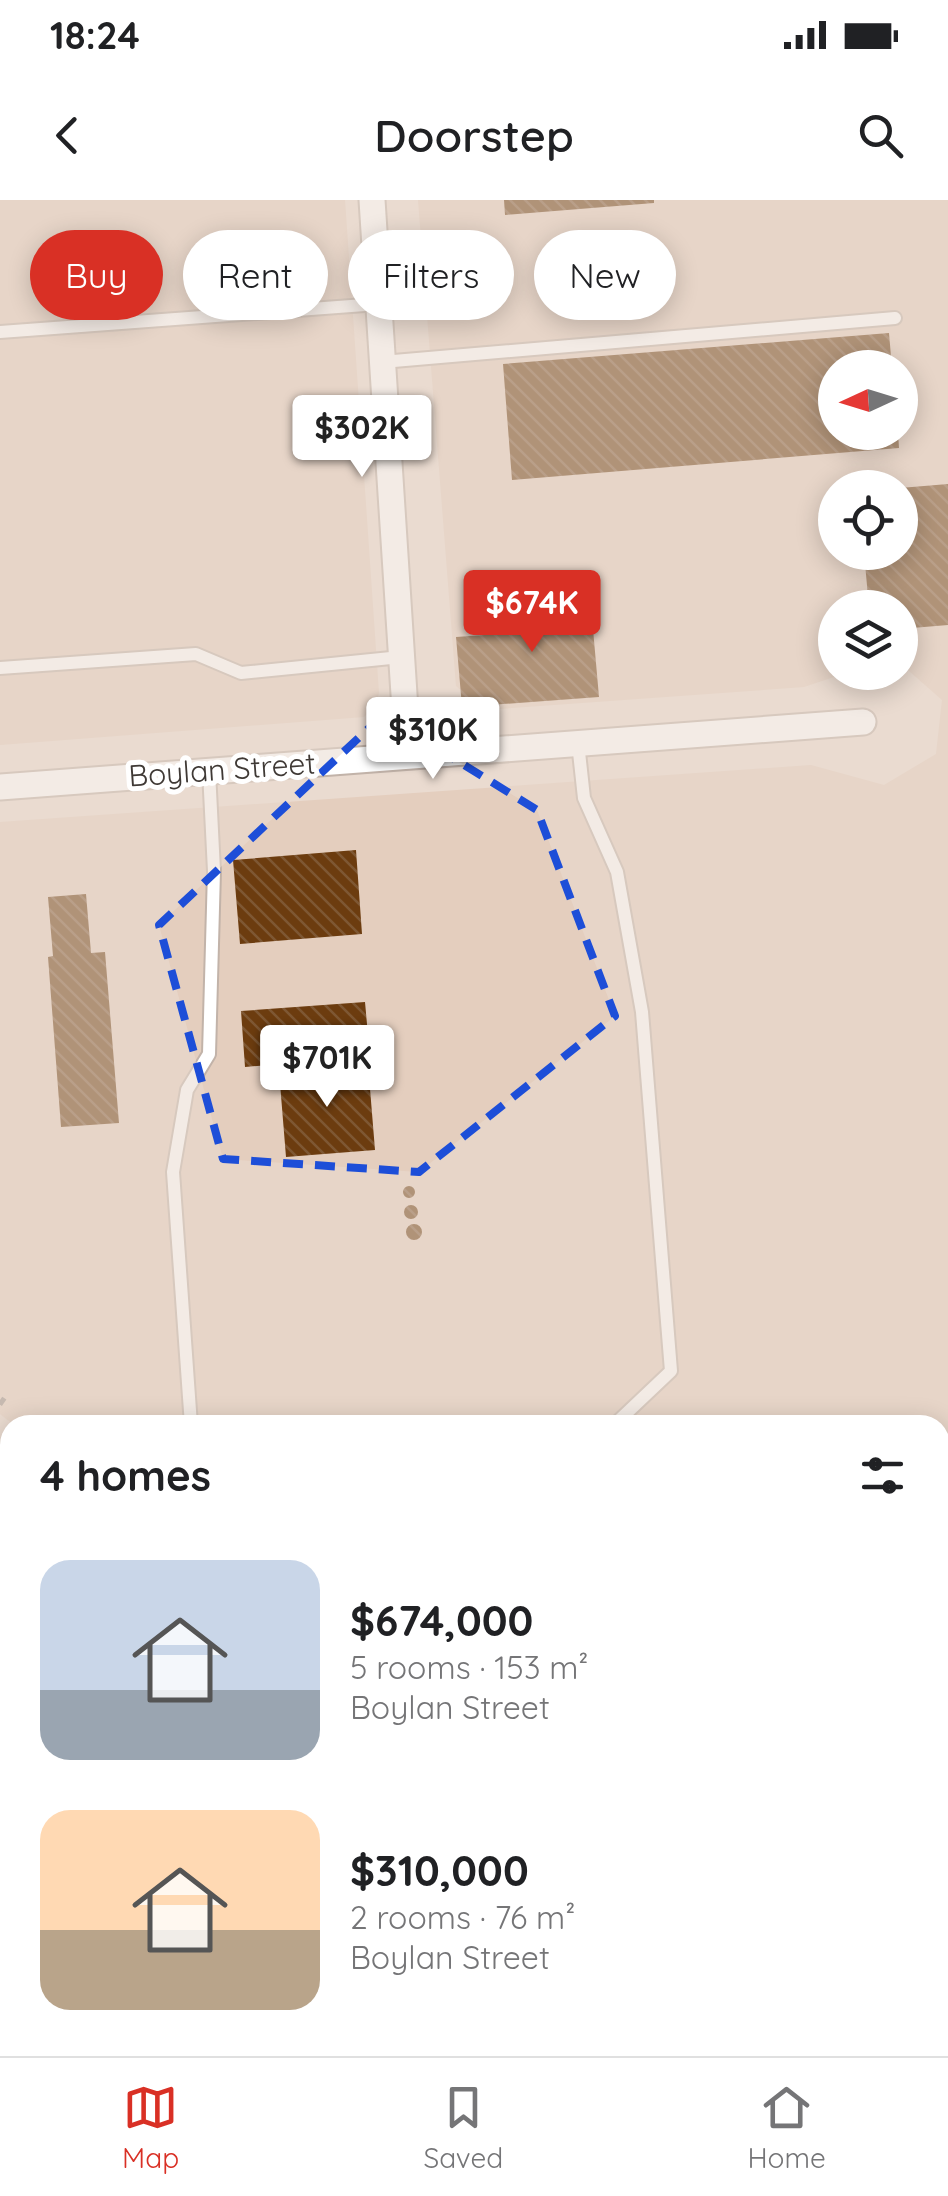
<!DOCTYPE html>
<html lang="en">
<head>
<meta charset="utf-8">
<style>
	:root { --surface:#fff; --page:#f2f2f2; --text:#202124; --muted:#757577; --line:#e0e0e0; --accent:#d93025 }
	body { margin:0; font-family:Quicksand,sans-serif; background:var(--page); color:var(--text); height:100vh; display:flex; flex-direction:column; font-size:38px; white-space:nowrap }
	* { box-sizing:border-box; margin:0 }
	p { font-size:32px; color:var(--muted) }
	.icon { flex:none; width:55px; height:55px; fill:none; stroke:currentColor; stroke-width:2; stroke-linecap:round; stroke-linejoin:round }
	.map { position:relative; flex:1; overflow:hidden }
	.drawer { position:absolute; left:0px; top:1215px; width:950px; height:642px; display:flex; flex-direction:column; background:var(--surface); border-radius:30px 30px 0 0; box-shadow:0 5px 25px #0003 }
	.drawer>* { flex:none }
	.top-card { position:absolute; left:30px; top:30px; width:890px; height:90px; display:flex; gap:20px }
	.needle { width:65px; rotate:266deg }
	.buttons { position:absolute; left:818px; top:150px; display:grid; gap:20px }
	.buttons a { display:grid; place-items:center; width:100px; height:100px; border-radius:50%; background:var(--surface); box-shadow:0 5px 25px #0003; font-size:50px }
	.price { position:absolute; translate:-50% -85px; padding:0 22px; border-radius:10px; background:#fff; color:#222; font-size:32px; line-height:65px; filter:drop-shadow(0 2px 5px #0008) }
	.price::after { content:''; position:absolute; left:50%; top:60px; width:30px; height:22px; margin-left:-15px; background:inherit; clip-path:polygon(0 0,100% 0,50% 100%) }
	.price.current { background:var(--accent); color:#fff }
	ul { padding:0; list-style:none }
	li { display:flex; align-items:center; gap:30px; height:250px; padding:0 40px }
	li span { display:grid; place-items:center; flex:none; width:280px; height:200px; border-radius:30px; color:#555 }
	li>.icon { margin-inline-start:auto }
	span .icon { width:120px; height:120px; fill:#fffc; stroke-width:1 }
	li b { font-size:42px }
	h2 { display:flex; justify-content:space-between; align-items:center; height:120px; padding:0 40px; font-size:42px }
	.pill { padding:0 35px; border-radius:45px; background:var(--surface); box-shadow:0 5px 25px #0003; font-size:35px; line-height:90px }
	.pill.current { background:var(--accent); color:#fff }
	.status { display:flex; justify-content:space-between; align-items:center; height:70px; padding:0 50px; background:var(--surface); direction:ltr }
	.status svg { height:28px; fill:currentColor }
	header { display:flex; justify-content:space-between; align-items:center; height:130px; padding:0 40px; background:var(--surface); font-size:45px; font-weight:600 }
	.tabs { display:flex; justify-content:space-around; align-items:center; height:140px; border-top:2px solid var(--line); background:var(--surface); font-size:28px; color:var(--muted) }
	.tabs a { display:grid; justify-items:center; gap:5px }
	.tabs .current { color:var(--accent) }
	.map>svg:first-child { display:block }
</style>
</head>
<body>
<div class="status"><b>18:24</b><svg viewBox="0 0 49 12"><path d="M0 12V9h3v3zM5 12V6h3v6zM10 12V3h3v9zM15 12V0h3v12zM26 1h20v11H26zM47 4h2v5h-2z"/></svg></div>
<header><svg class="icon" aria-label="back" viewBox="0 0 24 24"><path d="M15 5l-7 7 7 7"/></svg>Doorstep<svg class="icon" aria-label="search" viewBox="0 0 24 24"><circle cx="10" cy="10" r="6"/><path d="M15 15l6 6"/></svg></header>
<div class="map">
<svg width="948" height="1856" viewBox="0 0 948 1856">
	<defs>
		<pattern id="building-back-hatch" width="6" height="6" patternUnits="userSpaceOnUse" patternTransform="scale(2.5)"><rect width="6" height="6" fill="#6c3c0f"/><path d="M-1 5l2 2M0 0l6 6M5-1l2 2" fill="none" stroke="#7e5733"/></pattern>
	</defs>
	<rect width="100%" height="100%" fill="#eadbd0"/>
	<path fill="#e4cebe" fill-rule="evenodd" d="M0,0h345l34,493 -4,14 -11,10 -364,28z
		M418,0h530v1365l-8,6v-146h-926l-14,-11v-592l811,-57 73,20 52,-31 6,-54 -42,-37v-55h-65v64l11,1 -42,14 -320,23 -28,-24zM835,168h65v64h-65zM835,288h65v64h-65z
		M948,1440v416h-120l-11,-8h123v-404z"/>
	<path fill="url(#building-back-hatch)" d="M504,0h150v3l-149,12z
		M889,133l3,35h-57v64h63l1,16 -387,32 -9,-116z
		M948,284v141l-48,4v-21h-31l-5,-56h36v-64z
		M590,395l9,102 -137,10 -6,-70 43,-3 -2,-31z
		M356,650l6,84 -122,10 -7,-84z
		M86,694l5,59 14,-1 14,171 -58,4 -13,-170 5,-1 -5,-59z
		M365,802l5,55 -125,10 -4,-56z
		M368,864l7,86 -89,7 -7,-86z
		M403 992a6 6 0 1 1 12 0a6 6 0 1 1-12 0Z
		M404 1012a7 7 0 1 1 14 0a7 7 0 1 1-14 0Z
		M406 1032a8 8 0 1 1 16 0a8 8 0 1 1-16 0Z
		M307,1219l1,6h-38v-3z
		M948,1737v17l-8,11v-17z"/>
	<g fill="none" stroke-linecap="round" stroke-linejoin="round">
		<g stroke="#c2b3a9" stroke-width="16">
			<path id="lane" d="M0,132l378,-28
				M382,162l513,-44
				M0,468l196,-14 45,19 160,-16
				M578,543l6,55 33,74 25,140 29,359 -57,54
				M191,1225l-18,-253 14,-82 22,-36 5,-183 -5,-100
				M940,1604l8,4"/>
		</g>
		<g stroke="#c2b3a9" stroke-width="29">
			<path id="street" d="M372,0l36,556
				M0,587l863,-65"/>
		</g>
		<use href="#lane" stroke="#fff" stroke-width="12"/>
		<use href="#street" stroke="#fff" stroke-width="25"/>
		<path stroke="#9b9089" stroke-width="8" stroke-dasharray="5 10" stroke-linecap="butt" d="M0,1200l6,4
			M0,1244l10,8
			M0,1296l10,8
			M940,1405l8,-5
			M940,1840l8,6
			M726,1848l11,8
			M896,1848l11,8"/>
	</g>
	<path d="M0 0H948V1856H0ZM383,515l154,95 78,206 -196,156 -196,-13 -64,-234z" fill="#eadbd0" fill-opacity=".55" fill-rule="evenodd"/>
	<path fill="none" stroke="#1d4ed8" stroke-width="8" stroke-dasharray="20 12" stroke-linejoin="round" d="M383,515l154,95 78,206 -196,156 -196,-13 -64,-234z"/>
	<g text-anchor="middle" stroke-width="10" stroke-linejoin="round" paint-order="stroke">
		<g font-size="30" fill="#3f3935" stroke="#fff">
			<text transform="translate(222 570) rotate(-4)" y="10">Boylan Street</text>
		</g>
	</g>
</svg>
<div class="buttons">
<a><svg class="needle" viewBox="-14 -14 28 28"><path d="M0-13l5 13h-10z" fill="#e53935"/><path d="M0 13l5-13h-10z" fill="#757577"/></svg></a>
<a><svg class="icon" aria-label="locate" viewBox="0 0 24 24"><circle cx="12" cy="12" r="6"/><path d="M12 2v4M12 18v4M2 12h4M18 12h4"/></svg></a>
<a><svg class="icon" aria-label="layers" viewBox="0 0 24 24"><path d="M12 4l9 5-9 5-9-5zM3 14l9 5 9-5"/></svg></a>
</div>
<b class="price" style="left:362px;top:280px">$302K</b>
<b class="price current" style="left:532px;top:455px">$674K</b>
<b class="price" style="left:433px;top:582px">$310K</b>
<b class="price" style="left:327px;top:910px">$701K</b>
<div class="top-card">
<a class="pill current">Buy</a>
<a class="pill">Rent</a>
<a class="pill">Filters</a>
<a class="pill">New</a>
</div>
<section class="drawer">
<h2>4 homes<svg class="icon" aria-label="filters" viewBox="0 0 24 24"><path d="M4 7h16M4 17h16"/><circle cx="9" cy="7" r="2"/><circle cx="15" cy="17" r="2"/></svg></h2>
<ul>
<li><span style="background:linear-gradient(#c9d6e8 65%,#9aa5b1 0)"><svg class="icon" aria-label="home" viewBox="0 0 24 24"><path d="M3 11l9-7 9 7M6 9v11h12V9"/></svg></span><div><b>$674,000</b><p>5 rooms · 153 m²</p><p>Boylan Street</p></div></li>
<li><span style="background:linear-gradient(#ffd9b3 60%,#b9a48a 0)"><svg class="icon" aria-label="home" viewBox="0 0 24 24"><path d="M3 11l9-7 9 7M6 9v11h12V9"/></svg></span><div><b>$310,000</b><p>2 rooms · 76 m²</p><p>Boylan Street</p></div></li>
</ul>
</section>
</div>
<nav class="tabs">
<a class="current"><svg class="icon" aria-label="map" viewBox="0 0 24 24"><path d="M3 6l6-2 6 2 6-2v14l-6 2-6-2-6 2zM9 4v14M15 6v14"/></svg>Map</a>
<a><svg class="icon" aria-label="saved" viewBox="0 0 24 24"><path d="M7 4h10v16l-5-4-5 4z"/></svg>Saved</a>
<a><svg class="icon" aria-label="home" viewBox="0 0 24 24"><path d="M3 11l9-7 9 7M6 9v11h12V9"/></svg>Home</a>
</nav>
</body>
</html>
